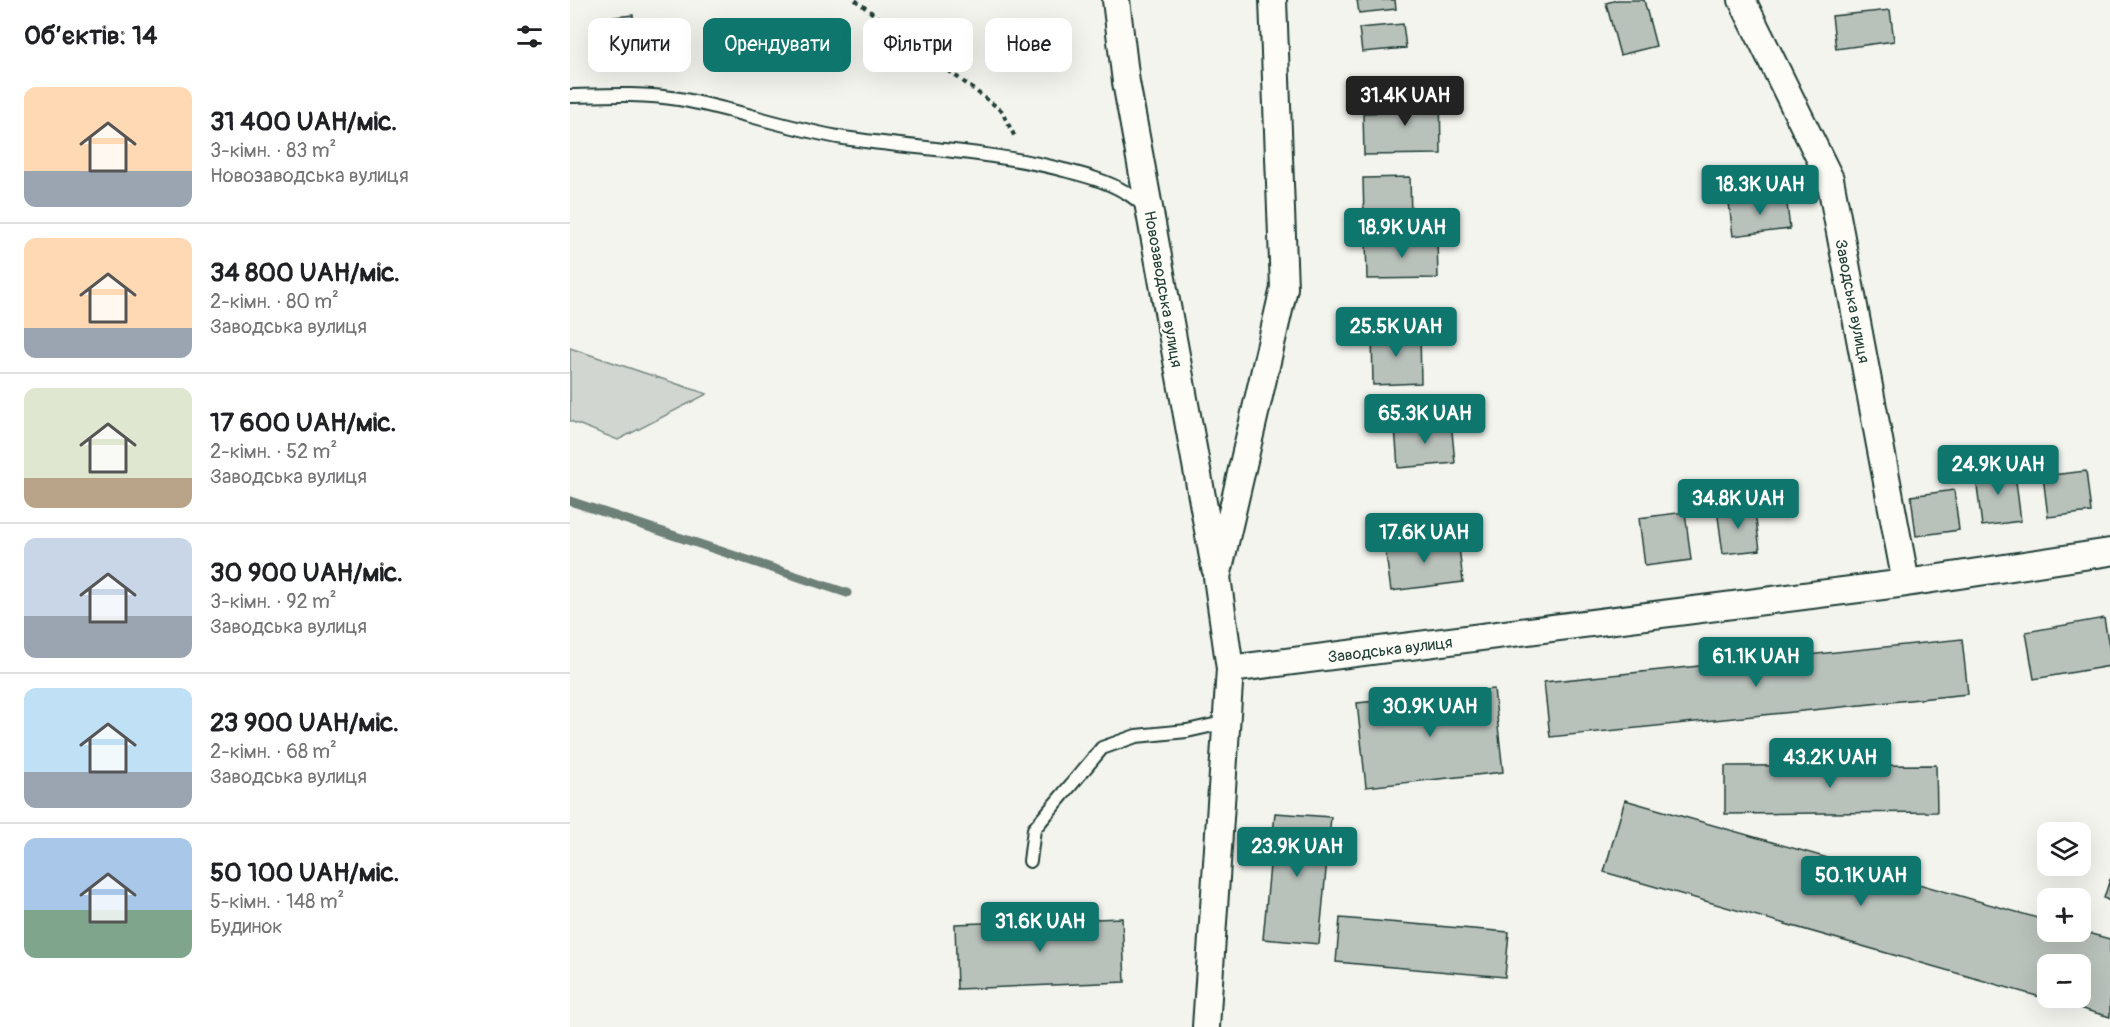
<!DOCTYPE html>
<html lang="uk">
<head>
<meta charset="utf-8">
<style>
	:root { --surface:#fff; --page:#f6f6f6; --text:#202124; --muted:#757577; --line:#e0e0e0; --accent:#0f766e }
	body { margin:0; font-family:Pangolin,sans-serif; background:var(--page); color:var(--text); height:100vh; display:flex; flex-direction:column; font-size:22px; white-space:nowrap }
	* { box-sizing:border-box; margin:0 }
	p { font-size:20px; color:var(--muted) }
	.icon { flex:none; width:33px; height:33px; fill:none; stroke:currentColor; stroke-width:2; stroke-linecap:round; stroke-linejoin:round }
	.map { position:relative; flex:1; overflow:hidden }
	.panel { display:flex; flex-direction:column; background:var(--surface); width:570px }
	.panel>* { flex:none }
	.banner { position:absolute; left:18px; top:18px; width:570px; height:54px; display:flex; gap:12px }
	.buttons { position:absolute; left:1467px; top:822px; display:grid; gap:12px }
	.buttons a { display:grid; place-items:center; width:54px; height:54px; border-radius:12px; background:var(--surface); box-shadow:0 6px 24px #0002; font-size:30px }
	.price { position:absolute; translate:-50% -51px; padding:0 14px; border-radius:6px; background:var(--accent); color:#fff; font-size:20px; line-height:39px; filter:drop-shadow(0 2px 3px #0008) }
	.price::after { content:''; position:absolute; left:50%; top:36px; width:18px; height:14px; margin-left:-9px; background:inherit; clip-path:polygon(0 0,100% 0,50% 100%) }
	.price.on { background:#222; color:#fff }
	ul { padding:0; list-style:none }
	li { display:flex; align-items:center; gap:18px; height:150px; padding:0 24px }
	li+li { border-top:2px solid var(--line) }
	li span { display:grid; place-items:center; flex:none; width:168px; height:120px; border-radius:12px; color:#555 }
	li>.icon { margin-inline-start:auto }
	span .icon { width:72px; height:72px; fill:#fffc; stroke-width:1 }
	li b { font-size:26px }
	h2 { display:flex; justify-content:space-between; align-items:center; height:72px; padding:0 24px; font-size:26px }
	.tag { padding:0 21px; border-radius:12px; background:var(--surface); box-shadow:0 6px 24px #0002; font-size:21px; line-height:54px }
	.tag.on { background:var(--accent); color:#fff }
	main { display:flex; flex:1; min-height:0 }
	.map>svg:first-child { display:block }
</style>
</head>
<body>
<main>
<section class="panel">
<h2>Об’єктів: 14<svg class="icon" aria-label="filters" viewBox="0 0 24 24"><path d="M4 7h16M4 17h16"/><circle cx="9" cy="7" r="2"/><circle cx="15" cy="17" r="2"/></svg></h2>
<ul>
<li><span style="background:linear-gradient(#ffd9b3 70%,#9aa5b1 0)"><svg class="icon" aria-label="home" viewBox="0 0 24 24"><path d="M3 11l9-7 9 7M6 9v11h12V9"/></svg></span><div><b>31 400 UAH/міс.</b><p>3-кімн. · 83 m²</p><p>Новозаводська вулиця</p></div></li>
<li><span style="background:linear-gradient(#ffd9b3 75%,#9aa5b1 0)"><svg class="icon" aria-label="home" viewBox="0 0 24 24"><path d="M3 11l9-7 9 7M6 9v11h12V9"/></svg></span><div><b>34 800 UAH/міс.</b><p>2-кімн. · 80 m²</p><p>Заводська вулиця</p></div></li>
<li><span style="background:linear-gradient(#dfe7d0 75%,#b9a48a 0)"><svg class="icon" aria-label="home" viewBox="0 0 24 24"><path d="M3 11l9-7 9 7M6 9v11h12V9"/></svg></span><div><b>17 600 UAH/міс.</b><p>2-кімн. · 52 m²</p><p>Заводська вулиця</p></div></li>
<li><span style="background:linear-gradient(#c9d6e8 65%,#9aa5b1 0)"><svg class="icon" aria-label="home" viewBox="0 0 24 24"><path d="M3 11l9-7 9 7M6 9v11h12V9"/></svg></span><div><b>30 900 UAH/міс.</b><p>3-кімн. · 92 m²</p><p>Заводська вулиця</p></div></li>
<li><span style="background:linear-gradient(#bfe0f5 70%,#9aa5b1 0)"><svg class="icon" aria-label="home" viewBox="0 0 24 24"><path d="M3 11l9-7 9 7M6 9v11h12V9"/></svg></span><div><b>23 900 UAH/міс.</b><p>2-кімн. · 68 m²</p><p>Заводська вулиця</p></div></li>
<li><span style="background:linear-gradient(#a9c7e8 60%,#7fa58c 0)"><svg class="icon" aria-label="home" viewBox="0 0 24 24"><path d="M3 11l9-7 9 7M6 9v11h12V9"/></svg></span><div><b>50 100 UAH/міс.</b><p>5-кімн. · 148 m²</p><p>Будинок</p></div></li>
</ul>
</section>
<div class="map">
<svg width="1540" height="1027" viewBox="0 0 1540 1027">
	<rect width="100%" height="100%" fill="#f4f4ef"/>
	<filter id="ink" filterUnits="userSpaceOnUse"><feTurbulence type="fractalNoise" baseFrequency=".0167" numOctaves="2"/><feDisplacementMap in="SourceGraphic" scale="12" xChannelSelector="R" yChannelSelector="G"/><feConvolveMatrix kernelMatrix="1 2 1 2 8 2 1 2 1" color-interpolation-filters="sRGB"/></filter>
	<g filter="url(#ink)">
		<path fill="#d1d6d1" stroke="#788a82" stroke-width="1.5" d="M0,348l137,46 -89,46 -48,-19z"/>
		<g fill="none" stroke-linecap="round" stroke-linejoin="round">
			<path stroke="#6e8179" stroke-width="9" d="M0,501l277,92"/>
		</g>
		<path fill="#b9c1bb" stroke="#1f3d34" stroke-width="1.5" fill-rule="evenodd" d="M787,0h38l1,9 -37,4z
			M1047,0h27l12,46 -36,9 -14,-52z
			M1320,10l4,31 -58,8 -4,-33z
			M63,15l1,18 -28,3 -2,-18z
			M833,24l3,24 -44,4 -3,-24z
			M826,94h44l1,60 -77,1 -1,-42 33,-1z
			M840,177l1,40 -47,1 -1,-40z
			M1216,196l4,33 -57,7 -4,-33z
			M867,239l1,39 -71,1 -1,-38z
			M850,332l1,51 -48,2 -1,-52z
			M881,421l4,42 -57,5 -3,-42z
			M1444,466l7,55 -39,5 -7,-56z
			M1516,471l5,41 -43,5 -5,-41z
			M1384,490l5,40 -43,6 -5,-40z
			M1184,505l6,45 -37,4 -6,-45z
			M1115,512l6,48 -46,6 -6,-48z
			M888,538l5,44 -72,9 -6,-44z
			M1534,618l6,34v14l-76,13 -8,-47z
			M1392,639l6,55 -418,43 -6,-55z
			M924,689l9,83 -137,15 -9,-84z
			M1366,765l1,47 -212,2v-48z
			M1055,800l423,121v11l32,-1 30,8v78l-506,-145zM1478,964h32v34h-32z
			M705,813l56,4 -12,127 -56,-5z
			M1540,879v22l-6,-3z
			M552,918l3,64 -168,7 -2,-65z
			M770,918l169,14 -4,45 -169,-15z"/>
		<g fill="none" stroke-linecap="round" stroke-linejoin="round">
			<g stroke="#1f3d34" stroke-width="16">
				<path id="lane" d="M0,96c36,-1 73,-3 109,3 56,10 109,30 165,39 72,11 145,13 216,31 23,6 45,11 65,23 8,4 15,11 22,16
					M460,861l4,-32 68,-81 34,-12 51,-5 40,-9"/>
			</g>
			<g stroke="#1f3d34" stroke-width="30">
				<path id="street" d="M546,0l10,82 89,486
					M1172,0l88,179 76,404
					M660,669l676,-86 204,-31
					M636,1027l24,-358 -13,-92 67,-289 -11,-288"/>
			</g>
			<path stroke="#1f3d34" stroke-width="4" stroke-dasharray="4.5 4.5" stroke-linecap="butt" d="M285,0l146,110 15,29"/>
			<use href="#lane" stroke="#fdfcf7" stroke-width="12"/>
			<use href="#street" stroke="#fdfcf7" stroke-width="26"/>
		</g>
	</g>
	<g text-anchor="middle" stroke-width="4.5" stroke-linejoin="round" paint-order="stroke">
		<g font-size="16" fill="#1f3d34" stroke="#fdfcf7">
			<text transform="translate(594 289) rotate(80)" y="6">Новозаводська вулиця</text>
			<text transform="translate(1283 301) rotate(79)" y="6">Заводська вулиця</text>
			<text transform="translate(820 649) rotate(-7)" y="6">Заводська вулиця</text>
		</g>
	</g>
</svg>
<div class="buttons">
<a><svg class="icon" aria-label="layers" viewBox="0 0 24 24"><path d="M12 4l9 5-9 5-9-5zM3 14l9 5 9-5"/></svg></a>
<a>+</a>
<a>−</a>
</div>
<b class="price on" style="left:835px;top:127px">31.4K UAH</b>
<b class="price" style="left:1190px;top:216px">18.3K UAH</b>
<b class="price" style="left:832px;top:259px">18.9K UAH</b>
<b class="price" style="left:826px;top:358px">25.5K UAH</b>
<b class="price" style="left:855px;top:445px">65.3K UAH</b>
<b class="price" style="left:1428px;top:496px">24.9K UAH</b>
<b class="price" style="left:1168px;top:530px">34.8K UAH</b>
<b class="price" style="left:854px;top:564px">17.6K UAH</b>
<b class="price" style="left:1186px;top:688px">61.1K UAH</b>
<b class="price" style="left:860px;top:738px">30.9K UAH</b>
<b class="price" style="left:1260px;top:789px">43.2K UAH</b>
<b class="price" style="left:727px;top:878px">23.9K UAH</b>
<b class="price" style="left:1291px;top:907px">50.1K UAH</b>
<b class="price" style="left:470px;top:953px">31.6K UAH</b>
<div class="banner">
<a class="tag">Купити</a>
<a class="tag on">Орендувати</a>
<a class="tag">Фільтри</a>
<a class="tag">Нове</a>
</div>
</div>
</main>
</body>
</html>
